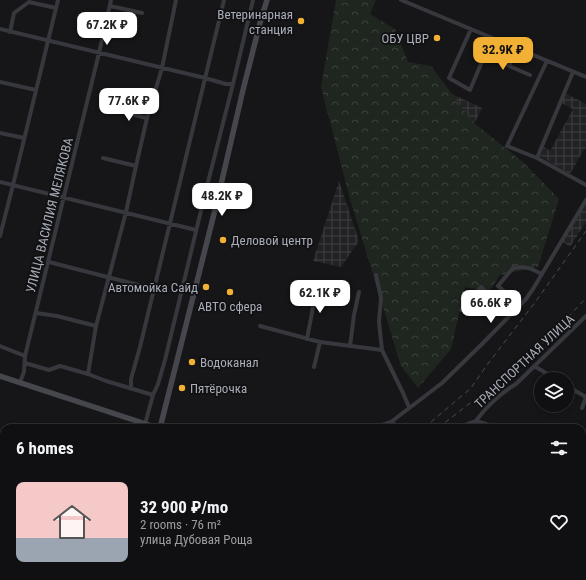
<!DOCTYPE html>
<html lang="en">
<head>
<meta charset="utf-8">
<style>
	:root { --surface:#101012; --page:#19191b; --text:#f1f3f6; --muted:#9c9d9f; --line:#303032; --accent:#f2b134 }
	body { margin:0; font-family:"Roboto Condensed",sans-serif; background:var(--page); color:var(--text); height:100vh; display:flex; flex-direction:column; font-size:15px; white-space:nowrap }
	* { box-sizing:border-box; margin:0 }
	p { font-size:13px; color:var(--muted) }
	.icon { flex:none; width:22px; height:22px; fill:none; stroke:currentColor; stroke-width:2; stroke-linecap:round; stroke-linejoin:round }
	.map { position:relative; flex:1; overflow:hidden }
	.details { position:absolute; left:0px; top:424px; width:586px; height:156px; display:flex; flex-direction:column; background:var(--surface); border-radius:12px 12px 0 0; box-shadow:0 2px 6px #0003,0 0 0 1px var(--line) }
	.details>* { flex:none }
	.buttons { position:absolute; left:534px; top:372px; display:grid; gap:8px }
	.buttons a { display:grid; place-items:center; width:40px; height:40px; border-radius:50%; background:var(--surface); box-shadow:0 2px 6px #0003,0 0 0 1px var(--line); font-size:20px }
	.price { position:absolute; translate:-50% -34px; padding:0 9px; border-radius:8px; background:#fff; color:#222; font-size:13px; line-height:26px; filter:drop-shadow(0 1px 2px #0008) }
	.price::after { content:''; position:absolute; left:50%; top:24px; width:12px; height:9px; margin-left:-6px; background:inherit; clip-path:polygon(0 0,100% 0,50% 100%) }
	.price.selected { background:var(--accent); color:#111 }
	ul { padding:0; list-style:none }
	li { display:flex; align-items:center; gap:12px; height:100px; padding:0 16px }
	li+li { border-top:1px solid var(--line) }
	li span { display:grid; place-items:center; flex:none; width:112px; height:80px; border-radius:8px; color:#555 }
	li>.icon { margin-inline-start:auto }
	span .icon { width:48px; height:48px; fill:#fffc; stroke-width:1 }
	li b { font-size:17px }
	h2 { display:flex; justify-content:space-between; align-items:center; height:48px; padding:0 16px; font-size:17px }
	.map>svg:first-child { display:block }
</style>
</head>
<body>
<div class="map">
<svg width="586" height="580" viewBox="0 0 586 580">
	<defs>
		<pattern id="industrial-grid" width="8" height="8" patternUnits="userSpaceOnUse"><rect width="8" height="8" fill="#222225"/><path d="M0 4h8M4 0v8" fill="none" stroke="#3f3f43"/></pattern>
		<pattern id="forest-crowns" width="20" height="18" patternUnits="userSpaceOnUse"><rect width="20" height="18" fill="#1e261f"/><path d="M2 6a3 3 0 1 1 6 0M12 15a3 3 0 1 1 6 0" fill="none" stroke="#3c433d"/></pattern>
	</defs>
	<rect width="100%" height="100%" fill="#161618"/>
	<path fill="url(#industrial-grid)" d="M418,78l64,30 -8,16z
		M565,93l21,11v44l-3,3 -13,23 -30,-18 4,-9 6,4 23,-42 -12,-6z
		M339,181l20,60 -18,26 -28,-6z
		M586,202v20l-16,25 -7,-5z"/>
	<path fill="url(#forest-crowns)" d="M336,0h40l-6,14 25,15 13,33 23,4 42,56 51,41 35,36 -21,68 -38,8 -11,17 -24,-5 -14,62 -33,39 -17,-22 -51,-167 -29,-112z"/>
	<g fill="none" stroke-linecap="round" stroke-linejoin="round">
		<path stroke="#37383d" stroke-width="4" d="M401,0l185,77
			M110,6l32,7
			M0,29l205,49 21,6h7
			M471,29l-22,49 21,12 22,-52
			M10,32l4,-19 15,-11 27,6
			M515,48l-6,18 21,9
			M547,61l-40,85 30,12 49,27
			M0,82l36,8
			M115,110l32,8
			M0,133l24,5
			M103,158l33,8
			M537,158l36,-86
			M0,182l196,48
			M0,236l13,-51 45,-185
			M49,262l105,27
			M376,275l5,23 -2,24 3,28 21,43 6,14
			M520,305l-22,-19 15,-18c14,-2 17,0 29,6
			M461,310l20,-23 29,28
			M36,313l21,3 39,10
			M260,326l60,16 62,8
			M307,339l10,-53
			M0,346l25,10
			M350,346l4,-31 5,-23
			M25,363l24,7 11,-4 28,8 18,7 47,14
			M534,366l22,13
			M314,367l6,-25
			M88,374l8,-48 30,-114 10,-46 11,-48 15,-50 14,-68
			M20,382l4,-10 1,-16 74,-303 12,-53
			M567,386l19,11 -4,11
			M131,388v-9l9,-32 84,-347
			M476,421c9,-13 26,-29 40,-37l70,-68
			M476,421l23,7
			M391,422l9,6
			M145,424l8,-29 5,-11 7,-24 40,-166 28,-110 20,-84
			M373,428l18,-6 51,-39 40,-39 44,-45 7,-10 53,-89
			M457,428l19,-7
			M582,452l4,2
			M0,478l4,1
			M0,521h4
			M582,546l4,-4
			M0,574h4
			M391,576l3,4
			M446,576l3,4
			M570,576l3,4
			M123,577l6,3
			M550,580l3,-4"/>
		<path stroke="#45474d" stroke-width="5.5" d="M0,376l158,52
			M160,428l56,-222 27,-116 17,-67 7,-23
			M121,580l2,-4"/>
		<path stroke="#4a4c52" stroke-width="1" stroke-dasharray="5 4" stroke-linecap="butt" d="M424,428l47,-40 16,-23 49,-64 50,-70
			M438,428l86,-67 31,-30 31,-33
			M270,580l3,-4"/>
	</g>
	<g fill="#f2b134" stroke="#111113" stroke-width="1.5">
		<circle cx="301" cy="21" r="4"/>
		<circle cx="437" cy="38" r="4"/>
		<circle cx="223" cy="240" r="4"/>
		<circle cx="206" cy="287" r="4"/>
		<circle cx="230" cy="292" r="4"/>
		<circle cx="192" cy="362" r="4"/>
		<circle cx="182" cy="388" r="4"/>
	</g>
	<g text-anchor="middle" stroke-width="3.5" stroke-linejoin="round" paint-order="stroke">
		<g font-size="13" fill="#a8adb8" stroke="#111113" text-anchor="end">
			<text x="293" y="19">Ветеринарная<tspan x="293" dy="15">станция</tspan></text>
			<text x="429" y="43">ОБУ ЦВР</text>
			<text x="231" y="245" text-anchor="start">Деловой центр</text>
			<text x="198" y="292">Автомойка Сайд</text>
			<text x="230" y="311" text-anchor="middle">АВТО сфера</text>
			<text x="200" y="367" text-anchor="start">Водоканал</text>
			<text x="190" y="393" text-anchor="start">Пятёрочка</text>
		</g>
		<g font-size="13" fill="#a8adb8" stroke="#111113">
			<text transform="translate(49 215) rotate(-76)" y="5">УЛИЦА ВАСИЛИЯ МЕЛЯКОВА</text>
			<text transform="translate(524 361) rotate(-43)" y="5">ТРАНСПОРТНАЯ УЛИЦА</text>
		</g>
	</g>
</svg>
<div class="buttons">
<a><svg class="icon" aria-label="layers" viewBox="0 0 24 24"><path d="M12 4l9 5-9 5-9-5zM3 14l9 5 9-5"/></svg></a>
</div>
<b class="price" style="left:107px;top:46px">67.2K ₽</b>
<b class="price selected" style="left:503px;top:71px">32.9K ₽</b>
<b class="price" style="left:129px;top:122px">77.6K ₽</b>
<b class="price" style="left:222px;top:217px">48.2K ₽</b>
<b class="price" style="left:320px;top:314px">62.1K ₽</b>
<b class="price" style="left:491px;top:324px">66.6K ₽</b>
<section class="details">
<h2>6 homes<svg class="icon" aria-label="filters" viewBox="0 0 24 24"><path d="M4 7h16M4 17h16"/><circle cx="9" cy="7" r="2"/><circle cx="15" cy="17" r="2"/></svg></h2>
<ul>
<li><span style="background:linear-gradient(#f6c9c9 70%,#9aa5b1 0)"><svg class="icon" aria-label="home" viewBox="0 0 24 24"><path d="M3 11l9-7 9 7M6 9v11h12V9"/></svg></span><div><b>32 900 ₽/mo</b><p>2 rooms · 76 m²</p><p>улица Дубовая Роща</p></div><svg class="icon" aria-label="heart" viewBox="0 0 24 24"><path d="M12 20l-8-8c-3-5 5-10 8-4 3-6 11-1 8 4z"/></svg></li>
</ul>
</section>
</div>
</body>
</html>
